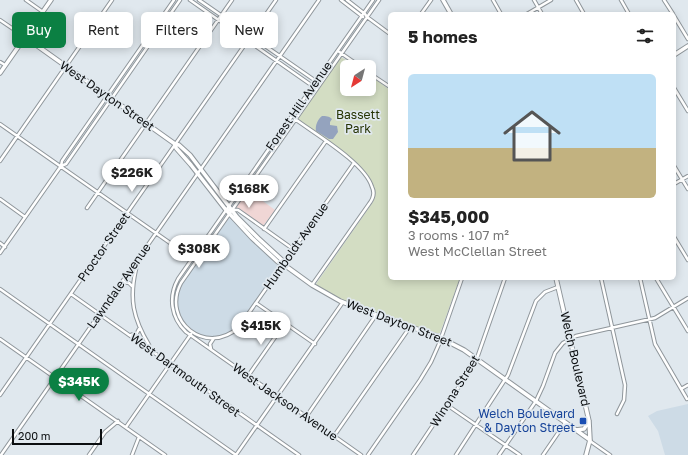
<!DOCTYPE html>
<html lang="en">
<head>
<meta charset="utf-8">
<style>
	:root { --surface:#fff; --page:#f6f6f6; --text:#222; --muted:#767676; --line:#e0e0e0; --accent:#0b8043 }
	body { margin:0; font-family:"Golos Text",sans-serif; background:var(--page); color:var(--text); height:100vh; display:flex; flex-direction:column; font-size:15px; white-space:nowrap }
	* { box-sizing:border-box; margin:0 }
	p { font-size:13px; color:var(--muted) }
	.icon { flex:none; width:22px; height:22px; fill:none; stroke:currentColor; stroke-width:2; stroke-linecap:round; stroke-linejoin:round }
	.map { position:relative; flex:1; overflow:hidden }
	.side { position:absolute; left:388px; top:12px; width:288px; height:268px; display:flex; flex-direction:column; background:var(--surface); border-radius:6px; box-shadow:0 2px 10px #0003 }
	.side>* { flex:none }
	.banner { position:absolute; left:12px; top:12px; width:316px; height:36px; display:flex; gap:8px }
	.needle { width:26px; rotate:216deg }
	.tools { position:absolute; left:340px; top:60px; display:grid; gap:8px }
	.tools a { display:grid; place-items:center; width:36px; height:36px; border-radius:6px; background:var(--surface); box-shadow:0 2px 10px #0003; font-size:20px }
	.scale { position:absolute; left:12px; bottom:10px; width:90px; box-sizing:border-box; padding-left:4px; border:2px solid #0b0e10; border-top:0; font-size:11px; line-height:14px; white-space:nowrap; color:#0b0e10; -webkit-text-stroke:3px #e0e8ee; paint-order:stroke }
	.price { position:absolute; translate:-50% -34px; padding:0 9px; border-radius:14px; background:#fff; color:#222; font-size:13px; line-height:26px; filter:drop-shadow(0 1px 2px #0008) }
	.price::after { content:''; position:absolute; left:50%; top:24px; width:12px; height:9px; margin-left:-6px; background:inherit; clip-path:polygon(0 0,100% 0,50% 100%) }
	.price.active { background:var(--accent); color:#fff }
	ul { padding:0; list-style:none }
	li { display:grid; align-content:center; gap:8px; height:212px; padding:0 20px }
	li+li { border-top:1px solid var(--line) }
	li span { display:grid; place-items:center; height:124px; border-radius:6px; color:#555 }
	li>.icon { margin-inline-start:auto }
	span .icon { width:72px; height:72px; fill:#fffc; stroke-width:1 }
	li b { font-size:17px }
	h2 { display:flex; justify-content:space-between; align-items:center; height:48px; padding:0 20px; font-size:17px }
	.pill { padding:0 14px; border-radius:6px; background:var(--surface); box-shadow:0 2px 10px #0003; font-size:14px; line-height:36px }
	.pill.active { background:var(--accent); color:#fff }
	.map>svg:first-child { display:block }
</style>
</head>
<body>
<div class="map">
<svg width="688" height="455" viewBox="0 0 688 455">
	<rect width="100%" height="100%" fill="#e0e8ee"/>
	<path fill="#f0d6d5" d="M248,190l27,20 -12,16 -27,-19z"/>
	<path fill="#cddbe6" d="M229,218h2l48,49 -43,61 -13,7 -7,1h-10l-12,-4 -11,-12 -5,-12v-12l5,-13z
		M688,404v51h-23l-7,-24 -10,-15 9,-5z"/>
	<path fill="#d3ddc3" d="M341,57l17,10h-11v22h22v-14l21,15v188h70l-20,55 -4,1c-35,-12 -72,-22 -104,-40 -6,-3 -12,-5 -16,-10l57,-82c13,-33 -56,-65 -75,-83z"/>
	<path fill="#94a3be" d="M322,116c4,0 7,0 10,3l-2,3v3l7,1 1,6 -5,7h-4l-13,-8c-1,-6 2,-12 6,-15z"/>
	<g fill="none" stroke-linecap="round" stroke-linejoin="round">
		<g stroke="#8f969b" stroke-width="4.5">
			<path id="street" d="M26,0l17,12
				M190,0l124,87
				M199,0l121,84
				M341,0l22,17
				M347,0l18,14 2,3 23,17
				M493,0l8,14
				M534,0l8,14
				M576,0l8,14
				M621,0l8,14
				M664,0l9,14
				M421,14l10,-14
				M527,14l24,-14
				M674,16l14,23
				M0,20l25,17
				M338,51l23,16
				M0,62l5,3
				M369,73l21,14
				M674,88l14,23
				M295,119c20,15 70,44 77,68 3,6 1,12 -3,17l-57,81
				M0,124l193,135
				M0,161l112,-161
				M354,163l-115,164c-33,30 -78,-6 -58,-44l198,-283
				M61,166l5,-2 114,-164
				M674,166l14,23
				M674,184l14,-8
				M0,199l25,18
				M87,208l145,-208
				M226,210h12l55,39
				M264,229l62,-88
				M674,237l14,23
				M0,243l5,4
				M0,253l61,-87 1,-5 112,-161
				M134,265l2,4c-7,30 -3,49 13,76l-1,3
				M601,278l24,107 -1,15 -7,14
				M640,278l15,66 32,55
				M656,278l32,53
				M123,282l6,1 3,3
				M0,289l236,166
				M71,294l228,161
				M256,303l59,41
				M131,335l6,-2 2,-4
				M0,339l165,116
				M211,349l-1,-5 4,-6
				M248,376l37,-53
				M681,389l7,-4
				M0,395l276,-395
				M447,405l73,50
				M306,417l70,-102
				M126,427l65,-93
				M334,436l76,-109
				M590,441l20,14
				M1,455l318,-455
				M89,455l16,-23 13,-11
				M132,455l7,-18
				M236,455l107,-153
				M361,455l-175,-123c-15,-14 -18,-35 -8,-53l195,-279
				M368,455l52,-75 11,-18 8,-18 23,-66
				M413,455l63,-94 29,-83
				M456,455l52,-80 28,-74 9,-9 13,-5
				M499,455l37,-54 7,-15 12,-33 8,-10 13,-7 79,-18 33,-20
				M543,455l22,-32"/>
		</g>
		<g stroke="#8f969b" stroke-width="5.5">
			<path id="secondary" d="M443,0l8,14
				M25,37l150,107 4,1 11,10 47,62 21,21 24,22 1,4
				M674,55l14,-9
				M0,73l51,-73
				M175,144l1,4 15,17 35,45 26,28 26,24 5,2 29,21 28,16 28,11 69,24 27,14 126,90
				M556,278l33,143 1,19 -4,15
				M576,430l8,-1 5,-8"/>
		</g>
		<use href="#street" stroke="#fff" stroke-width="2.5"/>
		<use href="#secondary" stroke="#fff" stroke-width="3.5"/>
	</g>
	<rect fill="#1a4fb4" stroke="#e0e8ee" stroke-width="1.5" x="579" y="417" width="8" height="8" rx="2"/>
	<g text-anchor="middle" stroke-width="3.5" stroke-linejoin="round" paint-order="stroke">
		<g font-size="12" fill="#0b0e10" stroke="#e0e8ee">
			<text transform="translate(107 96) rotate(35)" y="4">West Dayton Street</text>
			<text transform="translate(299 106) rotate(-55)" y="4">Forest Hill Avenue</text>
			<text transform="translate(296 246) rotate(-55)" y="4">Humboldt Avenue</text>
			<text transform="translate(104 247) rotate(-55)" y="4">Proctor Street</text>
			<text transform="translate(119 286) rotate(-55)" y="4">Lawndale Avenue</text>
			<text transform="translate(399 323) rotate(21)" y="4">West Dayton Street</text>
			<text transform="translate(575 359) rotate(77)" y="4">Welch Boulevard</text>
			<text transform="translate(185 375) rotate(36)" y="4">West Dartmouth Street</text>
			<text transform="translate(455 391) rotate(-58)" y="4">Winona Street</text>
			<text transform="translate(285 402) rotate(35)" y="4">West Jackson Avenue</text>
		</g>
		<g font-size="12" fill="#263404" stroke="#e0e8ee">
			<text x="358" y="119">Bassett<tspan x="358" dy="14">Park</tspan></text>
		</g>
		<g font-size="12" fill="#164399" stroke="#e0e8ee" text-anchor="end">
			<text x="575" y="418">Welch Boulevard<tspan x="575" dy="14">&amp; Dayton Street</tspan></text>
		</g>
	</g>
</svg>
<div class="tools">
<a><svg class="needle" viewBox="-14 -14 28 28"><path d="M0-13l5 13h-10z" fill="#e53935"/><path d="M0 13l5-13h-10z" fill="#767676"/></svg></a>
</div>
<div class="scale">200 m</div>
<b class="price" style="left:132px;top:193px">$226K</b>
<b class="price" style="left:249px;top:209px">$168K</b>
<b class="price" style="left:199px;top:269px">$308K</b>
<b class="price" style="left:261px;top:346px">$415K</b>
<b class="price active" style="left:79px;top:402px">$345K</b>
<div class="banner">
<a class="pill active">Buy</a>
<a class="pill">Rent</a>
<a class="pill">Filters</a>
<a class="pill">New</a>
</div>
<section class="side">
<h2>5 homes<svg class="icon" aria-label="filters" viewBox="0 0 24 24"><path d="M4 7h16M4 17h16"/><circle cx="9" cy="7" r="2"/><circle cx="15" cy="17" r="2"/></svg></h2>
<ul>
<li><span style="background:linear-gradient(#bfe0f5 60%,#c2b280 0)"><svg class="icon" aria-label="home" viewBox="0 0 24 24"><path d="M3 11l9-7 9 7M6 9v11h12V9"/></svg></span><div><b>$345,000</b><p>3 rooms · 107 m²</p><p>West McClellan Street</p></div></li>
</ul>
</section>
</div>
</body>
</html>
